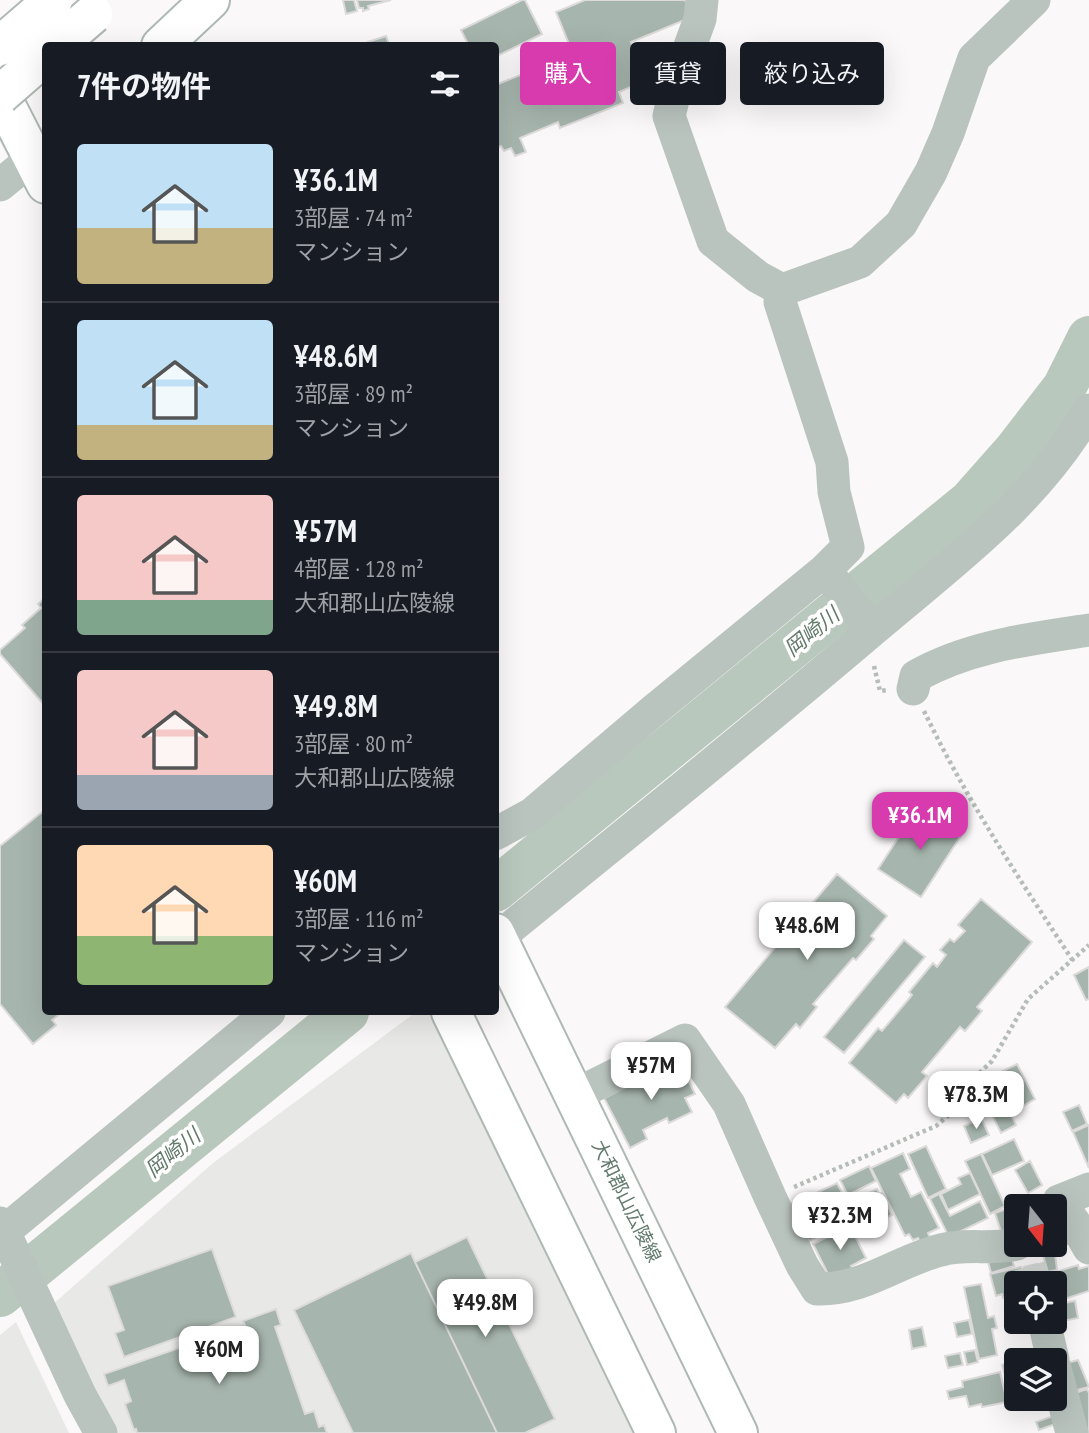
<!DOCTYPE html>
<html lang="ja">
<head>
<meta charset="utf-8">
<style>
	:root { --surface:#171b24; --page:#20242c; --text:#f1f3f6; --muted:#9ea1a6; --line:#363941; --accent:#d73bae }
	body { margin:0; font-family:"PT Sans Narrow","Noto Sans JP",sans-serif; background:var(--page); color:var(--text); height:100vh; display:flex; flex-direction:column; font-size:26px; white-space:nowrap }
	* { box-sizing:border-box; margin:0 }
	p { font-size:23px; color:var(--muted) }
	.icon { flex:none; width:38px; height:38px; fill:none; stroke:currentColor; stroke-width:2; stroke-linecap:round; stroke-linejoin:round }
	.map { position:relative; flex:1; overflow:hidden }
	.details { position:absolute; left:42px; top:42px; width:457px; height:973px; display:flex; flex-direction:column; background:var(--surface); border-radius:7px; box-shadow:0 7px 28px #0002 }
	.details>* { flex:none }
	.guide { position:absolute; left:520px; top:42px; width:464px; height:63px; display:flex; gap:14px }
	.needle { width:46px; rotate:163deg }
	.buttons { position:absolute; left:1004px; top:1194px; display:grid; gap:14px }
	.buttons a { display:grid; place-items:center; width:63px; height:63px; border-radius:7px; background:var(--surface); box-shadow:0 7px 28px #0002; font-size:35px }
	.price { position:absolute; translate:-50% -60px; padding:0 16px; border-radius:14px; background:#fff; color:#222; font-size:23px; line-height:46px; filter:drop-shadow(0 2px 4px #0008) }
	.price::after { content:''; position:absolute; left:50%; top:42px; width:21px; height:16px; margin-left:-10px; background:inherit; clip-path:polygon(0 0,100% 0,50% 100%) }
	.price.active { background:var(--accent); color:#fff }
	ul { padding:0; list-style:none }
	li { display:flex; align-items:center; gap:21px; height:175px; padding:0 35px }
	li+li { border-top:2px solid var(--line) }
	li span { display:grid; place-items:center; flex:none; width:196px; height:140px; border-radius:7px; color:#555 }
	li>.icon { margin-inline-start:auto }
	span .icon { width:84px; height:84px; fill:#fffc; stroke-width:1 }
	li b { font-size:30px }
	h2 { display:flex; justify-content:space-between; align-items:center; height:84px; padding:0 35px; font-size:30px }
	.tag { padding:0 24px; border-radius:7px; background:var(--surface); box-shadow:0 7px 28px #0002; font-size:24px; line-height:63px }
	.tag.active { background:var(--accent); color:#fff }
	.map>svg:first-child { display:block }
</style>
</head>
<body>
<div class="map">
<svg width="1089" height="1433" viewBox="0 0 1089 1433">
	<rect width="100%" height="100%" fill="#faf8f8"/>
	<path fill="#e8e9e7" d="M416,1012h13l205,421h-521l-61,-128 161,-142z
		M16,1322l53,111h-69v-98z"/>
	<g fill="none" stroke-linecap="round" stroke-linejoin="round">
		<path stroke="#b9c8bd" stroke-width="44" d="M495,890l475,-388 46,-52 48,-62 25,-50
			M0,1295l347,-283"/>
	</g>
	<path fill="#a6b5ad" stroke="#dcdada" stroke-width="2" d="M343,0h11l3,11 -11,3z
		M357,0h34l-23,6 1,3 -6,2v-3h-4z
		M522,0h3l17,34 -47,23v-11h-26l-8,-16z
		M585,0h100l7,17 -61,25 9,21 -7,3 7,17 -21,9 4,11 -63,25 -2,-6 -38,16 6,14 -11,4 -4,-8 -7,3 -3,-5 -6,3v-71l3,6 75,-30 -17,-42z
		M386,36l3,8 -20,2 -1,-4z
		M46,597v110l-46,-53v-4l25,-22 -3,-3 19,-17 -3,-4z
		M919,806l43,28 -41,63 -43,-28z
		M46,809v203h16l-10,8 4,5 -23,19 -33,-40v-158z
		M837,874l50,42 -16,20 3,3 -18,21 -3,-2 -40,46 4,3 -17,21 -4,-4 -21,24 -50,-41z
		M981,899l51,43 -55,65 5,4 -17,20 -5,-4 -38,45 5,4 -19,22 -4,-4 -8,9 -47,-40 29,-35 4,3 30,-36 -3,-3 24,-29 4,4 9,-12 -6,-5 10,-11 4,3 11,-11 -7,-6z
		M904,940l21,17 -81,96 -20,-16z
		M1089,967v32l-3,1 -12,-25z
		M678,1060l17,34 -10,4 7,14 -23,11 -2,-5 -24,12 4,9 -17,9 -26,-50z
		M1017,1064l18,35 -19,11 -19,-36z
		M998,1088l18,37 -15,8 -19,-38z
		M1079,1105l8,19 -15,7 -9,-19z
		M981,1118l8,17 -18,8 -7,-17z
		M1089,1125v43l-16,-36z
		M1014,1139l10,22 -32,14 -10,-21z
		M926,1146l20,43 -18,9 -20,-44z
		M903,1153l7,16 -10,5 11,23 10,-5 18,36 -11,5 2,5 -9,5 -3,-5 -5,2 -4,-6 -4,2 -34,-68z
		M981,1154l24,52 -15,8 -25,-53z
		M1030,1161l12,24 -14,8 -13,-23z
		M869,1166l7,15 -28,14 -8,-15z
		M970,1173l10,21 -32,16 -7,-16 20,-10 -3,-6z
		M837,1183l13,26 -19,9 -13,-26z
		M877,1189l2,5 3,-1 10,22 -26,13 -11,-23 5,-2 -2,-5z
		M811,1193l9,17 -10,6 10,19 -11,6 -20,-36z
		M939,1194l11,22 30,-15 8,17 -39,19 -19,-38z
		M1047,1195l3,11h-33v23l-15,5 -7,-21 17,-6 -1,-4 11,-4 1,4z
		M850,1226l16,32 -15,8 2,4 -23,8 -17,-34z
		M467,1237l88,182 -30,14h-28l-82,-171z
		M1054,1246l3,24 -10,2 -5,-23z
		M212,1249l24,68 -112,40 -9,-24 9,-3 -16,-44z
		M1010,1252l4,14 -23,7 -4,-15z
		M411,1253l4,9 82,171h-144l-59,-123z
		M1037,1264l5,19h-14l-4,-16z
		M1078,1265l1,4 10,-3v25l-34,11v-19h-6l-1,-4 12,-3 -1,-5z
		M1021,1267l4,16h-8v11l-14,4 -1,-4 -6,2 -6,-22z
		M981,1284l7,34 6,-2 3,12 -5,1 5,26 -18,4 -15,-72z
		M1075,1301l3,17 -21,4 -2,-17z
		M276,1309l5,16 -6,2 30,87 9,-3 5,16 5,-2 3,8h-190l-1,-4 -2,1 -9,-26 6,-3 -7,-21 -16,6 -4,-12 141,-49 -2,-4z
		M969,1320l3,14 -15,3 -3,-14z
		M922,1327l4,19 -14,3 -3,-19z
		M975,1350l3,12 -11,3 -3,-13z
		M960,1353l3,12 -15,3 -3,-12z
		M1038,1354l2,6h-23v28l-7,2 -8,-25 23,-10 1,4z
		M1078,1360l11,27 -16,4 -9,-27z
		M1000,1372l7,30 -25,5 -1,-3 -12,3 -3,-11 -17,3 -2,-8 16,-4 -1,-6z
		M1087,1389l2,4v39l-4,1 -13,-39z
		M1053,1416l2,8 -16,6 -3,-8z"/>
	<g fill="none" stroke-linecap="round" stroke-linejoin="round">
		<path stroke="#d4d9d6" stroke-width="33" stroke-dasharray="33 17" stroke-linecap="butt" d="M1030,1266l5,17"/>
		<g stroke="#afb9b4" stroke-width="42">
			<path id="major" d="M161,46l49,-46
				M0,94l46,90
				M495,933l243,500
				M451,1012l205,421"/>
		</g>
		<path stroke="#b6bdb9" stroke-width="4.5" stroke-dasharray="3.5 3.5" stroke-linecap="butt" d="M874,666l6,25 7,-1
			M924,711c42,88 96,169 149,250
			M794,1187l142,-61 19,-16 19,-32 18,-17 36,-62 61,-54"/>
		<path stroke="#bac4bf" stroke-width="33" d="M702,0l-2,19 -22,60 -9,37 44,125 45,36 24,13
			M0,185l33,-27
			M825,570l47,60
			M913,689l3,-13c53,-30 114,-37 173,-46
			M495,834l37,-20 121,-103 172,-141 23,-23 -14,-55 -2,-30 -52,-160 2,-12 78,-28 41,-38 30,-52 17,-39 26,-75 60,-58
			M498,938c126,-103 253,-204 377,-310 79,-67 161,-126 214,-218
			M575,1095l110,-55 44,64 41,93 32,68 15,24c48,1 80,-28 124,-39 25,-7 51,0 76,-6
			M1074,1222l15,26
			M0,1223l80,172 21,38
			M1055,1233l19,-11 -15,-21 30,-12
			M0,1235l269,-223
			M1044,1321l9,39
			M1055,1368l17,65"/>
		<use href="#major" stroke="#fff" stroke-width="38"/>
		<g stroke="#afb8b3" stroke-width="42" stroke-linecap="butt">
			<path id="highway-bridge" d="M0,46l53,-46
				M56,46l37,-32
				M0,95l46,-40"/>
		</g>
		<use href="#highway-bridge" stroke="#fff" stroke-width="38"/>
	</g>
	<g text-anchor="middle" stroke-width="7" stroke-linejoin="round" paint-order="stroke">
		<g font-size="19" fill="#627b6e" stroke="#fff">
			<text transform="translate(627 1201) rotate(64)" y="7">大和郡山広陵線</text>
		</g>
		<g font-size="21" font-style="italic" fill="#627a69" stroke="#fff">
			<text transform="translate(812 632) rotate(-39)" y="7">岡崎川</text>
			<text transform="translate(173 1153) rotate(-39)" y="7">岡崎川</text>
		</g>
	</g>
</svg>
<div class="buttons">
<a><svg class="needle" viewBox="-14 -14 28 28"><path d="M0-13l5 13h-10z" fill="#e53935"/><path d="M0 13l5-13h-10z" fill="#9ea1a6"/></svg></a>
<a><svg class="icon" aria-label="locate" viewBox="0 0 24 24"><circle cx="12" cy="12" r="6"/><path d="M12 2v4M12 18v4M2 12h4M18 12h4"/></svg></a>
<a><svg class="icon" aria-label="layers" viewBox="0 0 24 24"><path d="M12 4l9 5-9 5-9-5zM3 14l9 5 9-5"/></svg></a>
</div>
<b class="price active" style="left:920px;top:852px">¥36.1M</b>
<b class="price" style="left:807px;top:962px">¥48.6M</b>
<b class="price" style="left:651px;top:1102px">¥57M</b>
<b class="price" style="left:976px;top:1131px">¥78.3M</b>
<b class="price" style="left:840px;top:1252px">¥32.3M</b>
<b class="price" style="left:485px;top:1339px">¥49.8M</b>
<b class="price" style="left:219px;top:1386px">¥60M</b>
<div class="guide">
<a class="tag active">購入</a>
<a class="tag">賃貸</a>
<a class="tag">絞り込み</a>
</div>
<section class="details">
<h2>7件の物件<svg class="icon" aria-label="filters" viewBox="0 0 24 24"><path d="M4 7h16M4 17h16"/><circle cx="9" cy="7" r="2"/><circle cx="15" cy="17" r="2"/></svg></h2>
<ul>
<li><span style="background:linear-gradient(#bfe0f5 60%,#c2b280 0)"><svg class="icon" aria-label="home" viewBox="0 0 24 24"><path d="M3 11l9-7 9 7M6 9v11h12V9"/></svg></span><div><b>¥36.1M</b><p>3部屋 · 74 m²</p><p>マンション</p></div></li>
<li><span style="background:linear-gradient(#bfe0f5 75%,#c2b280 0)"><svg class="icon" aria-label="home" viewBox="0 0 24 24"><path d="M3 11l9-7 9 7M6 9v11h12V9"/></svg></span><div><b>¥48.6M</b><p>3部屋 · 89 m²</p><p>マンション</p></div></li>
<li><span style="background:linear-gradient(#f6c9c9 75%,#7fa58c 0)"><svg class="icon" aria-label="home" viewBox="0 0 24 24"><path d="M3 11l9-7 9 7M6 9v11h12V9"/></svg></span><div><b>¥57M</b><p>4部屋 · 128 m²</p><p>大和郡山広陵線</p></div></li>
<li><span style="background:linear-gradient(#f6c9c9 75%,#9aa5b1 0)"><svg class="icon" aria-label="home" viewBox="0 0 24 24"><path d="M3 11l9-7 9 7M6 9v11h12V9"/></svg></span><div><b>¥49.8M</b><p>3部屋 · 80 m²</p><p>大和郡山広陵線</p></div></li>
<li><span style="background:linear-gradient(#ffd9b3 65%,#8fb573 0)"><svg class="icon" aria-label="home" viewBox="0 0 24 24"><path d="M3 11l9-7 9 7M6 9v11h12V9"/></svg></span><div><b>¥60M</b><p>3部屋 · 116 m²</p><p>マンション</p></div></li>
</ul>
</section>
</div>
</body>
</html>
